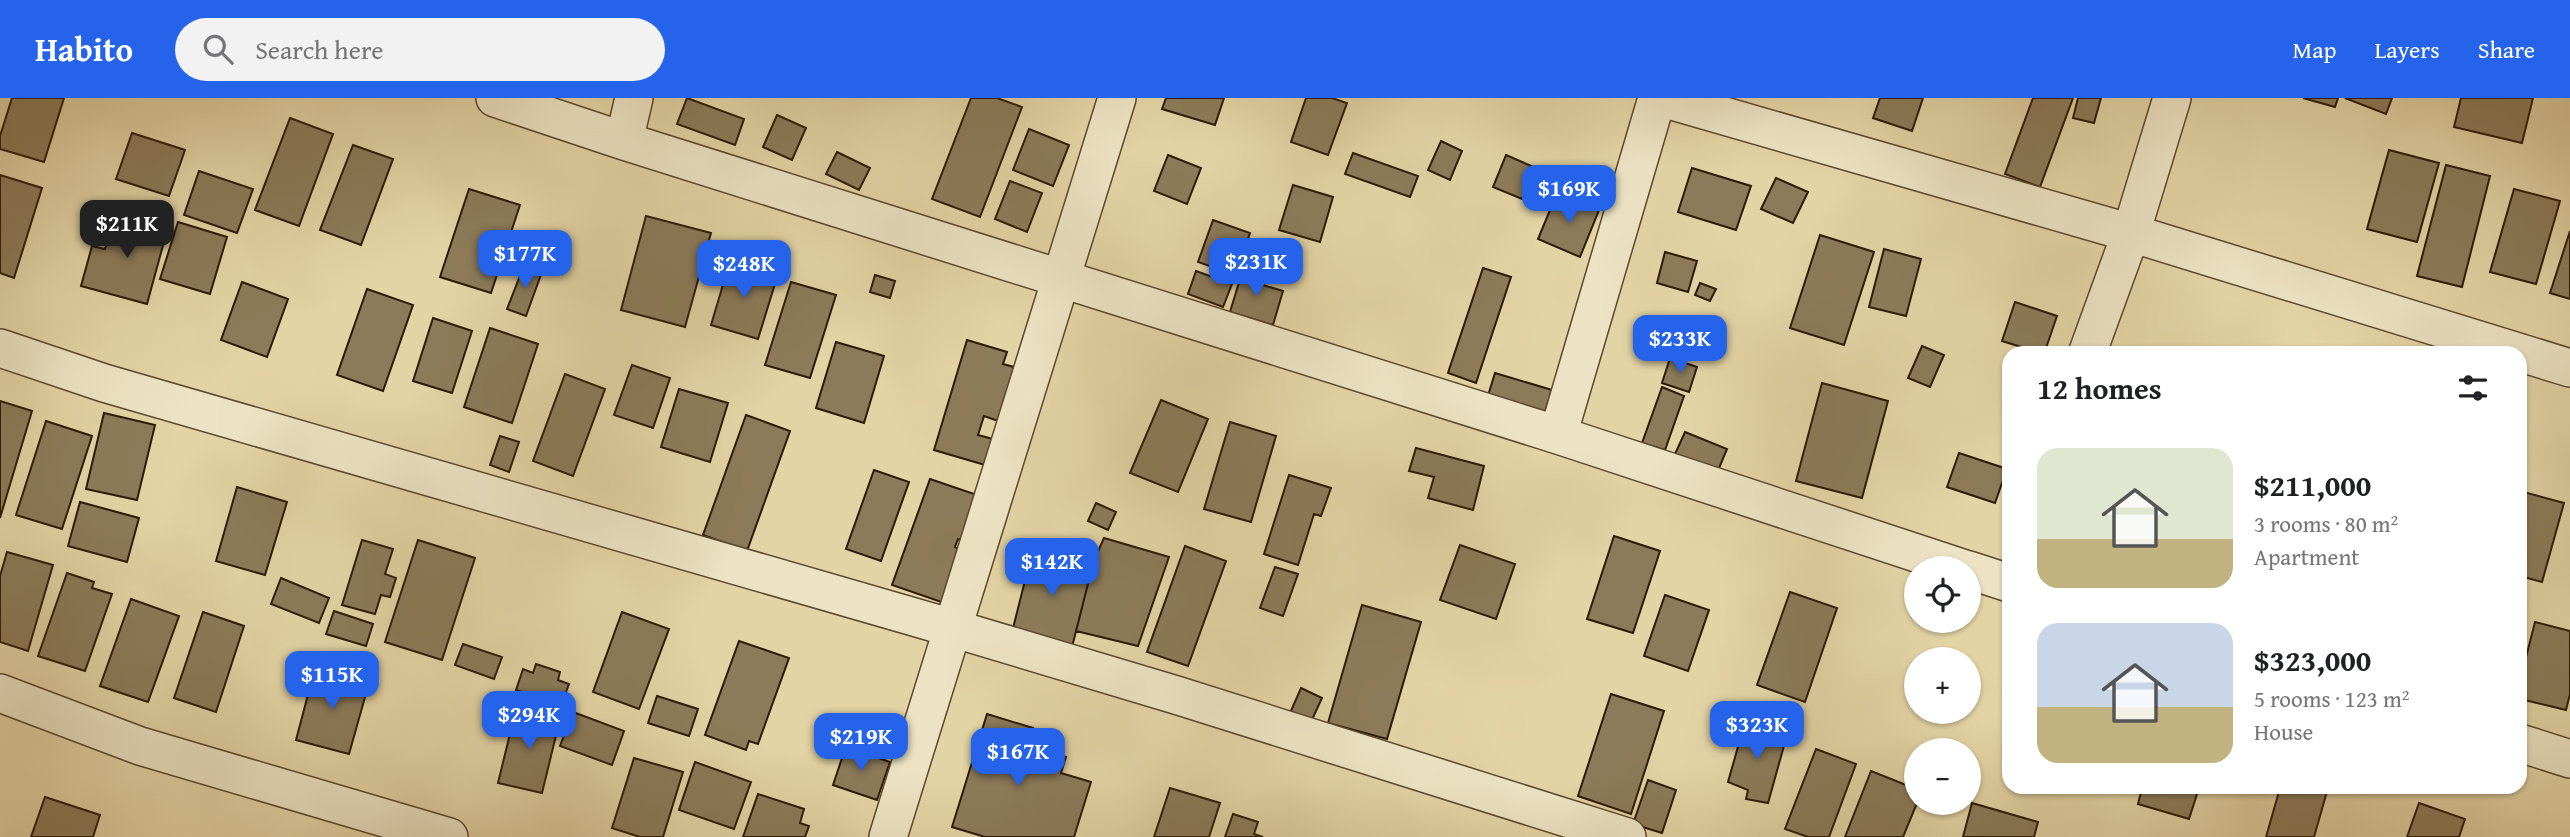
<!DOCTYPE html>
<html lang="en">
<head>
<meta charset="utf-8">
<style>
	:root { --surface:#fff; --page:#f2f2f2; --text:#202124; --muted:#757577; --accent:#2563eb }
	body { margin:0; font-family:"Gentium Book Plus",serif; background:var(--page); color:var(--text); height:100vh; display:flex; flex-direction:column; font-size:26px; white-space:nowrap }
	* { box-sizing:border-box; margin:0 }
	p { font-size:23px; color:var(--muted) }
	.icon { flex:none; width:38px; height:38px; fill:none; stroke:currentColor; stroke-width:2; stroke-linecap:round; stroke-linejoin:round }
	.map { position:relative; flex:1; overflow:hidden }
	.panel { position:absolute; left:2002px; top:248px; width:525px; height:448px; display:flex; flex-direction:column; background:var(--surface); border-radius:21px; box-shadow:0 2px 5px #0004 }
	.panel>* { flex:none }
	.fabs { position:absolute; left:1904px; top:458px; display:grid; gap:14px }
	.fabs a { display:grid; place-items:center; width:77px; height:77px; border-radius:50%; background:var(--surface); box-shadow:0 2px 5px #0004; font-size:35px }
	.price { position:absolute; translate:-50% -60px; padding:0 16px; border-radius:14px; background:var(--accent); color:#fff; font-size:23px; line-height:46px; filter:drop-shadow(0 2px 4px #0008) }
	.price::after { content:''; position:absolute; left:50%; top:42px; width:21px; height:16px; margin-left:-10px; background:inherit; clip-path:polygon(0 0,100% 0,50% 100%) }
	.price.on { background:#222; color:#fff }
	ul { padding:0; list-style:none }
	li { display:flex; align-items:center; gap:21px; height:175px; padding:0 35px }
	li span { display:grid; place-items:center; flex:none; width:196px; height:140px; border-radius:21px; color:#555 }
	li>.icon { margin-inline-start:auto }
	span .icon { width:84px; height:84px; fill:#fffc; stroke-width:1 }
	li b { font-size:30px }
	h2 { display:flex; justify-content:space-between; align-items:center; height:84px; padding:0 35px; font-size:30px }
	header { display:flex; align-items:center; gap:42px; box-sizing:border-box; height:98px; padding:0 35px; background:var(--accent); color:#fff }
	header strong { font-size:33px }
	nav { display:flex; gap:38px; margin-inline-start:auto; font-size:24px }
	.search { width:490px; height:63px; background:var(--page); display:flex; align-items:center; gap:18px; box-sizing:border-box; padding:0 24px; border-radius:38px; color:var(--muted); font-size:26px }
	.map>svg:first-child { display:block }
</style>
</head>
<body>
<header>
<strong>Habito</strong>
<div class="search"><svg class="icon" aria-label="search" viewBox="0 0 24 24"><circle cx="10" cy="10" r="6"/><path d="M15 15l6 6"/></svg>Search here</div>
<nav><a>Map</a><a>Layers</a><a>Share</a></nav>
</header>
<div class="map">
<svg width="2570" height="739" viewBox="0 0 2570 739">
	<rect width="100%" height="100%" fill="#e3d4a5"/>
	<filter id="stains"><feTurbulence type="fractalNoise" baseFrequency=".00286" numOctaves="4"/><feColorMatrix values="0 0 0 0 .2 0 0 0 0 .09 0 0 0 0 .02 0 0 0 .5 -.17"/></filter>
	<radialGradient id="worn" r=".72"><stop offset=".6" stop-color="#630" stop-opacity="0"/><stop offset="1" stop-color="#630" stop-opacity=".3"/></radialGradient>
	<path fill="#8c7b5a" stroke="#2d1a09" stroke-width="2" d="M12,0h52l-20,64 -44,-13v-13z
		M687,0l57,21 -9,26 -58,-21z
		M971,0h26l25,9 -42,110 -48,-18z
		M1166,0h58l-9,27 -53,-16z
		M1306,0h26l15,5 -19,52 -37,-13z
		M1880,0h43l-11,33 -39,-13z
		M2033,0h40l-33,89 -35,-13z
		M2078,0h23l-7,25 -21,-5z
		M2303,0h35l-3,9z
		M2345,0h47l-6,16z
		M2461,0h72l-11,45 -68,-16z
		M777,17l29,13 -14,32 -29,-13z
		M290,20l43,16 -34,92 -44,-16z
		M1029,31l40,16 -16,41 -40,-16z
		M132,35l53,17 -16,46 -53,-17z
		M1441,43l21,10 -12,29 -22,-10z
		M353,47l40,14 -32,86 -41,-15z
		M2389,52l50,13 -22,79 -50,-13z
		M837,54l33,16 -11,22 -33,-16z
		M1353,55l65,23 -8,21 -65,-23z
		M1168,57l33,13 -14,36 -33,-13z
		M1506,57l30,13 -14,31 -29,-12z
		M2446,67l44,11 -28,111 -45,-11z
		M1692,70l59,18 -15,44 -58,-18z
		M199,73l54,18 -16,44 -53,-18z
		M0,77l42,13 -28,90 -14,-5z
		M1776,80l32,14 -15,31 -32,-14z
		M1010,83l32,12 -15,39 -32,-13z
		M1293,87l40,12 -13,45 -41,-12z
		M469,91l51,16 -29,88 -51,-16z
		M2514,91l46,12 -24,83 -46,-12z
		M1557,95l42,17 -19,47 -42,-18z
		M116,115l52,14 -21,77 -66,-18 11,-40 13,3z
		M646,118l65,17 -26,94 -64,-17z
		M1213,122l37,13 -15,42 -37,-13z
		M178,124l49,15 -17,57 -50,-15z
		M2570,133v68l-20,-6z
		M1820,137l54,17 -30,93 -54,-17z
		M1884,151l37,10 -15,57 -37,-9z
		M1665,154l32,9 -9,31 -31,-9z
		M730,163l48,13 -20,65 -47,-14z
		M525,165l18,6 -17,47 -19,-7z
		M1483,170l28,9 -35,106 -28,-10z
		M1243,171l23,7 -3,9 20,6 -10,34 -43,-13z
		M1196,173l36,13 -9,23 -35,-13z
		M875,177l20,6 -5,17 -20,-6z
		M242,184l46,17 -21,58 -46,-17z
		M791,184l45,13 -26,83 -45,-13z
		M1700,185l16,6 -6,12 -15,-6z
		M367,191l46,16 -30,86 -46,-16z
		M2015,204l42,14 -13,38 -42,-13z
		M433,220l39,13 -20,62 -39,-12z
		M490,230l48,16 -26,79 -48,-16z
		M967,242l40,12 -4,12 11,3 -16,54 -14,-5 -6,19 15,4 -8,26 -51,-15z
		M836,244l48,14 -20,67 -48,-15z
		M1922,248l22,9 -14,32 -22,-9z
		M1670,260l27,9 -8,25 -27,-9z
		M632,267l38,13 -17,50 -39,-13z
		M1495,275l57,17 -9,28 -57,-16z
		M565,276l40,15 -32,87 -40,-15z
		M1822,285l66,18 -26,97 -66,-17z
		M1662,289l22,9 -19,54 -23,-7z
		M679,291l49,14 -18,59 -49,-15z
		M1161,302l47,19 -30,73 -48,-19z
		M0,303l32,10 -32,107z
		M104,315l51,12 -18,75 -51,-11z
		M746,317l44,16 -43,120 -44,-16z
		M46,323l46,15 -30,93 -46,-14z
		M1230,324l46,14 -25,86 -47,-13z
		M1685,334l42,17 -10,24 -42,-19z
		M500,338l19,6 -10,30 -19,-7z
		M1416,350l68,18 -11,44 -45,-12 6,-21 -25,-6z
		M1959,355l48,16 -12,34 -48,-16z
		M874,372l35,12 -28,79 -35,-12z
		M1289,377l42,13 -10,28 -7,-2 -16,51 -34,-11z
		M930,381l59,20 -16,45 -15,-5 -3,8 12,10 -17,48 -58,-20z
		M237,389l50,15 -22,73 -49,-14z
		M2520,393l44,12 -22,79 -22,-6z
		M80,404l59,16 -12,44 -59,-16z
		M1096,405l20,9 -8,18 -20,-9z
		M1614,438l46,15 -27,82 -46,-14z
		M1104,440l65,19 -31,89 -62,-15 18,-71z
		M362,442l31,9 -8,25 11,4 -6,19 -9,-2 -6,19 -33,-9z
		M418,442l57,18 -33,102 -57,-18z
		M1034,447l60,15 -23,91 -60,-15z
		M1460,447l55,19 -19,55 -56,-19z
		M1185,448l41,15 -38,105 -41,-14z
		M7,454l46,13 -25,86 -28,-9v-66z
		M1275,469l23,7 -15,42 -23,-8z
		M67,475l27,9 -2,6 20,6 -27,77 -47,-15z
		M281,480l48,20 -10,25 -48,-19z
		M1790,494l47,16 -32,94 -48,-17z
		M1665,497l44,15 -21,61 -44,-15z
		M131,501l48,17 -31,86 -48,-16z
		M1362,507l59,17 -34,117 -59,-16z
		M334,513l39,13 -7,22 -40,-12z
		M203,514l41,14 -28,86 -42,-14z
		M622,514l47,17 -30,80 -46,-17z
		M2535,524l35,9v63l-4,16 -46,-11v-18z
		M739,543l50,17 -31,86 -9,-3 -3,9 -41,-15z
		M463,546l39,13 -8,22 -39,-14z
		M536,566l24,8 -2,8 11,4 -8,21 -45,-15 7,-21 10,4z
		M315,570l54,15 -20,71 -53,-14z
		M1301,590l21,10 -11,24 -21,-9z
		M1611,596l53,17 -33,103 -53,-18z
		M657,598l41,13 -9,27 -41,-13z
		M516,611l44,10 -18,74 -44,-10z
		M573,614l51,19 -12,34 -52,-19z
		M987,616l46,14 -6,17 39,12 -5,16 30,9 -17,55h-89l-33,-10z
		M1745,624l42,13 -19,68 -22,-4 2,-9 -20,-8z
		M846,648l44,16 -13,38 -44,-15z
		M1816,651l40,15 -27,73h-21l-23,-8z
		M634,660l49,14 -20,65h-23l-28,-9z
		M695,664l56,20 -17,47 -55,-19z
		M1871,673l45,18 1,14 -14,34h-58z
		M1648,682l28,10 -14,43 -29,-9z
		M1170,690l50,15 -11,34h-55z
		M2142,690h57l-10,31 -51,-15z
		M2280,690h48l-14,49h-48z
		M758,696l46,15 -4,14 9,3 -4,11h-62z
		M45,699l55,18 -7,22h-62z
		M1972,705l66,19 -4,15h-71z
		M2419,705l46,16 -6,18h-52z
		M1233,716l25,8 -4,12 9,3h-38z"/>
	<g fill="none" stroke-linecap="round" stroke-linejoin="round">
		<g stroke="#5a4830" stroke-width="40">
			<path id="minor" d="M495,0l129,43 934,294 407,134
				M1662,0l469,135 439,135
				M624,43l10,-43
				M0,250l104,35 848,245 224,67 451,142
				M2087,256l44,-121 41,-135
				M1558,337l99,-337
				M1969,472l40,13
				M0,595l140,53 309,91
				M2520,645l50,16
				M888,739l229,-739"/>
		</g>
		<use href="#minor" stroke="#ede3c4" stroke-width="37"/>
	</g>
	<rect width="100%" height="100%" filter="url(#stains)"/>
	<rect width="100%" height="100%" fill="url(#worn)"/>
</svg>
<div class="fabs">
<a><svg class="icon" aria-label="locate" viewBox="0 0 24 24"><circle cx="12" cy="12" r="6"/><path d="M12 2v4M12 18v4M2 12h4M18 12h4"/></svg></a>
<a>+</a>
<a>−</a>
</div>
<b class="price" style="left:1569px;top:127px">$169K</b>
<b class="price on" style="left:127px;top:162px">$211K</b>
<b class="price" style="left:525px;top:192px">$177K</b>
<b class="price" style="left:1256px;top:200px">$231K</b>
<b class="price" style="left:744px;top:202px">$248K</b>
<b class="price" style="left:1680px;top:277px">$233K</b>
<b class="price" style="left:1052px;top:500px">$142K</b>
<b class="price" style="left:332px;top:613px">$115K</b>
<b class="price" style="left:529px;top:653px">$294K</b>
<b class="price" style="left:1757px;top:663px">$323K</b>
<b class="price" style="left:861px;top:675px">$219K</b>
<b class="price" style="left:1018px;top:690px">$167K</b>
<section class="panel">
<h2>12 homes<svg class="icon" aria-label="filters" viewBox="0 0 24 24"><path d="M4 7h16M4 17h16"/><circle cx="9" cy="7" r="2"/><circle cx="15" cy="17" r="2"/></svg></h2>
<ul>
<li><span style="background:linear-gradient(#dfe7d0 65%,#c2b280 0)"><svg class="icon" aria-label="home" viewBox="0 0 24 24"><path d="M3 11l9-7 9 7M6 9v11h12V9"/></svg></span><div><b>$211,000</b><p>3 rooms · 80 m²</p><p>Apartment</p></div></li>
<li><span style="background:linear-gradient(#c9d6e8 60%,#c2b280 0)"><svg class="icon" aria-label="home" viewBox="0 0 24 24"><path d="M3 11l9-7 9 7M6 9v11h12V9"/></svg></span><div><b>$323,000</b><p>5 rooms · 123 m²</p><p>House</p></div></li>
</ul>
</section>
</div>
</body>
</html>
